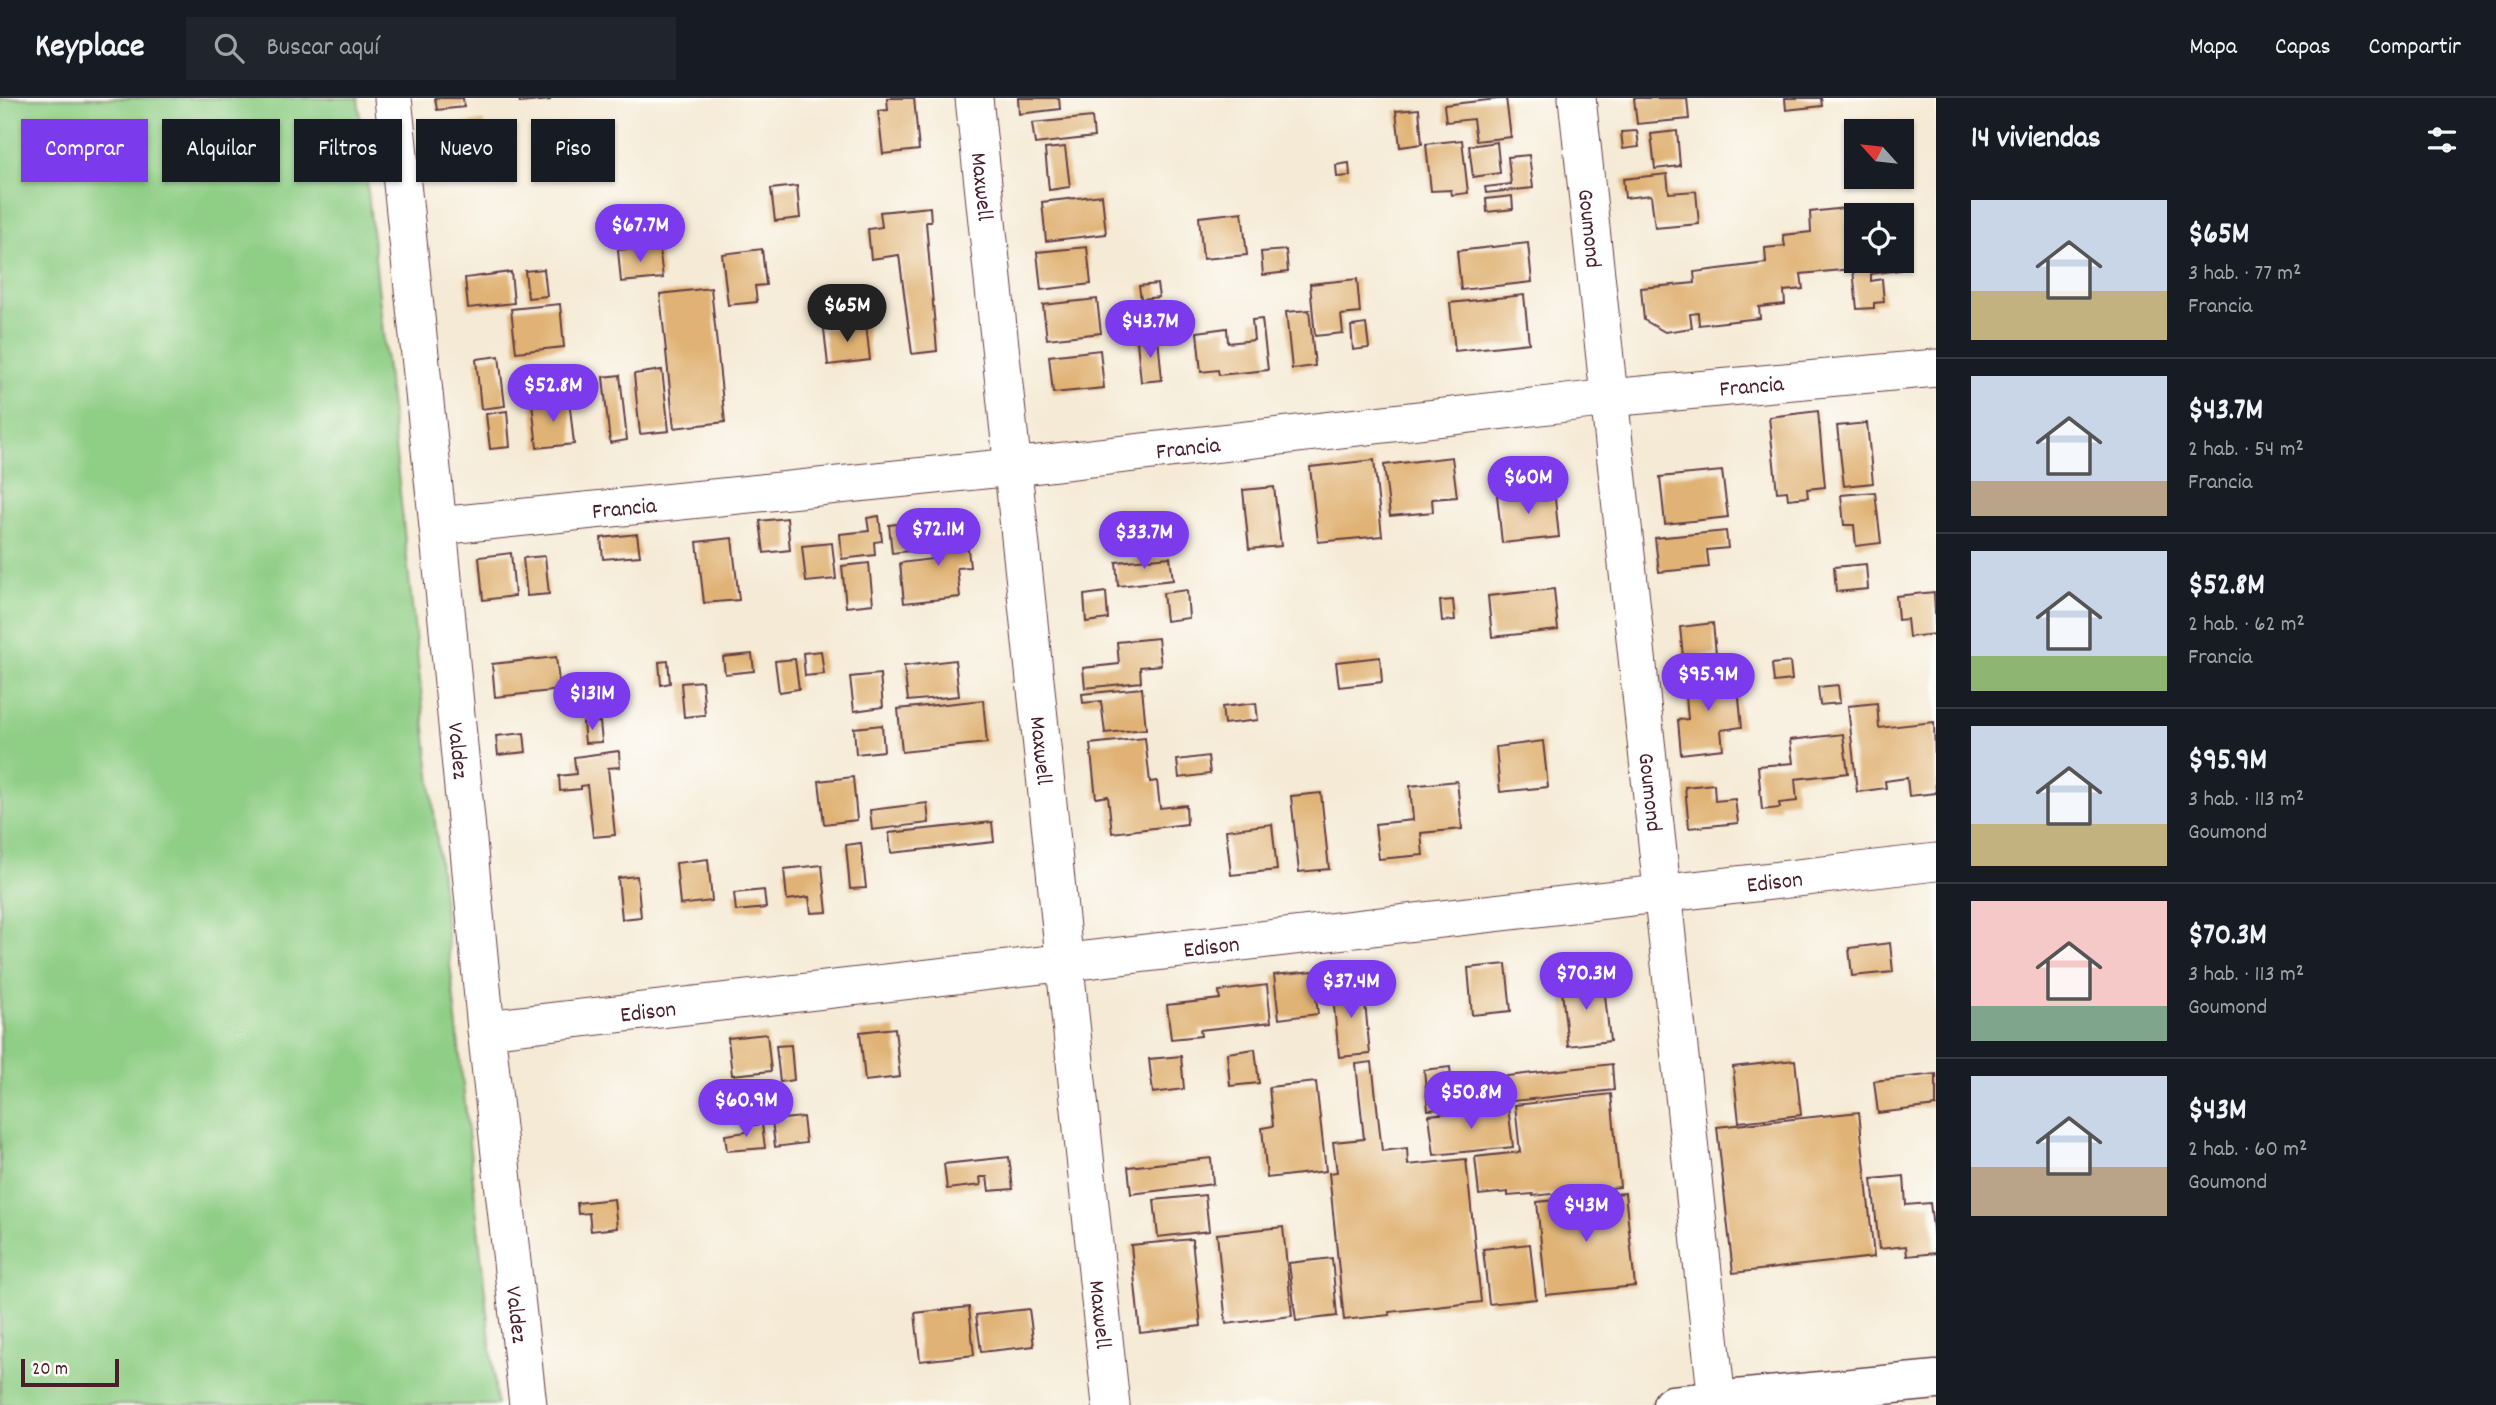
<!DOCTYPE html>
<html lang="es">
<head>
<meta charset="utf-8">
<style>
	:root { --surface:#171b24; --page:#20242c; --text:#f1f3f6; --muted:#9ea1a6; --line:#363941; --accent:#7c3aed }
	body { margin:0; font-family:Dekko,sans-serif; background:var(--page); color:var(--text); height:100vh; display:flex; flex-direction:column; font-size:26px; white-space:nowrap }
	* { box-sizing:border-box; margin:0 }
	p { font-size:23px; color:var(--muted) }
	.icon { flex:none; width:38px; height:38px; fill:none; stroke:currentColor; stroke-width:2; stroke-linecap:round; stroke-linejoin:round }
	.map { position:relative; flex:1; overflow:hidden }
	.drawer { display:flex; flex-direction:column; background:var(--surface); width:560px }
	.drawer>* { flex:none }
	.guide { position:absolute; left:21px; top:21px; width:665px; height:63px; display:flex; gap:14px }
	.needle { width:46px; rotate:297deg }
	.fabs { position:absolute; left:1844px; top:21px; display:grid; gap:14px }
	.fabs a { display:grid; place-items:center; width:70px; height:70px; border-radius:0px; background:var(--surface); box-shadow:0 2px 5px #0004; font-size:35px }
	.scale { position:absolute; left:21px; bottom:18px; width:98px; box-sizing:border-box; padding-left:7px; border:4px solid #4a1f2b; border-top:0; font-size:19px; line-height:24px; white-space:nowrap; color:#4a1f2b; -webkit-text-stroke:5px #fdfcf7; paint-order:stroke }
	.price { position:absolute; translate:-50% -60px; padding:0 16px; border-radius:24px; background:var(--accent); color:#fff; font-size:23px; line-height:46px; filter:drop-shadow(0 2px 4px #0008) }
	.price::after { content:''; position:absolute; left:50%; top:42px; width:21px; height:16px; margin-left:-10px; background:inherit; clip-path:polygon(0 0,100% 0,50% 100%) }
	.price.active { background:#222; color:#fff }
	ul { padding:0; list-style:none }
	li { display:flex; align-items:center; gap:21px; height:175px; padding:0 35px }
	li+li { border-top:2px solid var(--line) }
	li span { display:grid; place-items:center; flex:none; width:196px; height:140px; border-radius:0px; color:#555 }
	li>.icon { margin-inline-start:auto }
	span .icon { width:84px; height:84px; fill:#fffc; stroke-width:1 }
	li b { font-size:30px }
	h2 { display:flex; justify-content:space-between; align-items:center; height:84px; padding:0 35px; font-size:30px }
	.pill { padding:0 24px; border-radius:0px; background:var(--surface); box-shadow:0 2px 5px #0004; font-size:24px; line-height:63px }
	.pill.active { background:var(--accent); color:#fff }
	header { display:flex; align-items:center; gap:42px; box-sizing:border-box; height:98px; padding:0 35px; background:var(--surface); border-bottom:2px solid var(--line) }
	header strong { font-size:33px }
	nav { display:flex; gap:38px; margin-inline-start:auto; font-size:24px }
	.search { width:490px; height:63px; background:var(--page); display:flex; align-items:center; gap:18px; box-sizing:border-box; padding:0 24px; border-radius:0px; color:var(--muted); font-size:26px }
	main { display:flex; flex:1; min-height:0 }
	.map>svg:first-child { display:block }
</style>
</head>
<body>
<header>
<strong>Keyplace</strong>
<div class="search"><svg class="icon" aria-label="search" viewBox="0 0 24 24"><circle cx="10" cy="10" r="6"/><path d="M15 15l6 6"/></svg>Buscar aquí</div>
<nav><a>Mapa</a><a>Capas</a><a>Compartir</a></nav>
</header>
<main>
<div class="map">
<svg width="1936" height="1307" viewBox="0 0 1936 1307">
	<rect width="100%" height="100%" fill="#fdfcf7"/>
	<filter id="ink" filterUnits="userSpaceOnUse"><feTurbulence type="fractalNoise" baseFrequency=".0143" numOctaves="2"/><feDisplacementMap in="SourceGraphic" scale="14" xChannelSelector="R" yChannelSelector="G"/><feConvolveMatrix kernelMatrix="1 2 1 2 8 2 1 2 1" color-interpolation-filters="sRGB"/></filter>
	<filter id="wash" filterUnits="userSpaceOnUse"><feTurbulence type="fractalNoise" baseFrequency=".00686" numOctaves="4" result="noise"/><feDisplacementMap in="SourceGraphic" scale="28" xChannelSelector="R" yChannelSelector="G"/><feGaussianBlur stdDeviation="1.57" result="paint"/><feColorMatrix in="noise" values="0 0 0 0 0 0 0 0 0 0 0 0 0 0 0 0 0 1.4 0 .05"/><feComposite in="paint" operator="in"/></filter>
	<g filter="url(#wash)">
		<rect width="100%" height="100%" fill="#f5ead5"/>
		<path fill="#8fce85" stroke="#6c7658" stroke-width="2" d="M10,0h348l139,1307h-497v-1306z"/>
		<g id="blocks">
			<path fill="#e0b274" d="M435,0h28l1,9 -27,3z
				M519,0h31v2l-30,3z
				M887,0h27l5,52 -36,4 -5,-43 10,-1z
				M1018,0h41l1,11 -41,5z
				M1506,0l5,39 -35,4 -3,-22 -27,3 -2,-17z
				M1634,0h53l2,21 -52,5z
				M1785,0h36l1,8 -36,4z
				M1419,11l3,35 -22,3 -4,-36z
				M1092,19l2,20 -59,7 -3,-21z
				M484,23l2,20 19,-2 1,19 -71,8 -3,-28 23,-2 -1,-12z
				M1637,33l2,16 -16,2 -2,-17z
				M1677,33l3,35 -25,3 -4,-35z
				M1462,42l6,53 -16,2 -1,-5 -20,1 -5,-47z
				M1497,44l3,31 -27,4 -4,-31z
				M1065,49l5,40 -21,3 -4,-41z
				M1529,57l4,33 -47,5 -1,-6 26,-3 -3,-27z
				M1349,65l1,13 -13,1 -1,-12z
				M1667,76l2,19 27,-2 3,33 -44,4 -4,-33 -26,3 -2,-19z
				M797,88l3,32 -25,3 -4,-32z
				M1102,97l4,39 -60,7 -4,-39z
				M1512,98l1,13 -26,3 -1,-13z
				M930,109l1,15h-5l11,129 -25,3 -13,-99 -28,4 -3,-30 14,-2 -2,-15z
				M1845,110l3,24h9v29h42l1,9 -29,4v7l11,-2 2,23 -10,1v5l-17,1 -5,-50v10l-51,5 2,15 -19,2 1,13 -26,3 1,11 -61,7 -1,-12 -8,1 2,14 -27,4 -21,-12 -3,-32 54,-5 -1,-11 72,-9 -1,-15 20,-2 -2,-11 28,-3 -1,-20z
				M1242,114l5,43 -44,4 -4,-42z
				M1528,145l4,39 -71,8 -4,-39z
				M659,148l4,32 -42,4 -3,-32z
				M1087,149l4,37 -50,6 -4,-38z
				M762,151l4,36 -11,1 2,16 -29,3 -6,-51z
				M1286,152l2,22 -25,3 -2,-23z
				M544,171l3,27 -19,2 -3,-27z
				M511,174l3,31 -46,5 -3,-30z
				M1357,181l3,34 -19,2 2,18 -28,3 -5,-52z
				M1157,186l2,13 -18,2 -2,-13z
				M711,190l14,134 -51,6 -14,-134z
				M1524,197l5,48 -74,8 -5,-48z
				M1097,201l4,34 -54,6 -4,-34z
				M560,206l4,43 -48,5 -5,-43z
				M1163,206l2,18 -36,3 -2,-17z
				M1309,212l6,56 -23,3 -6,-57z
				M1262,221l6,51 -49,5 -1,-5 -17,2 -4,-40 30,-4 1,15 26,-3 -2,-20z
				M866,226l4,36 -42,5 -4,-36z
				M1366,226l3,24 -16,2 -2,-24z
				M1158,240l4,42 -21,2 -4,-41z
				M1100,252l4,38 -51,5 -4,-37z
				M499,258l6,50 -24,3 -5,-50z
				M662,272l7,61 -29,3 -6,-60z
				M620,277l7,65 -17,3 -7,-66z
				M569,301l5,45 -37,4 -5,-45z
				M507,313l3,36 -20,2 -4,-35z
				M1818,313l7,76 -18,2 1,8 -20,2 -1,-8 -10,1 -8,-75z
				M1867,325l6,60 -29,3 -7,-60z
				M1452,359l5,40 -25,2 1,13 -43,4 -6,-51z
				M1374,362l8,76 -64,6 -8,-75z
				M1722,373l6,46 -63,7 -5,-47z
				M1274,389l7,59 -32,3 -6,-59z
				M1554,391l5,48 -57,6 -5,-48z
				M1875,394l6,51 -25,3 -2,-21h-10l-3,-30z
				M879,418l3,25 -8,1 1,13 -33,4 -2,-25 29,-3 -2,-13z
				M787,420l3,32 -26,3 -4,-32z
				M906,425l3,28 -17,2 -3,-28z
				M965,425l5,44 -13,1 3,29 -56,6 -4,-40 40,-5 -3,-32z
				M1726,433l2,17 -21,2 2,17 -50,5 -4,-34z
				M637,436l3,22 -37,3 -2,-21z
				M732,440l7,62 -35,3 -7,-61z
				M832,445l4,36 -30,3 -4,-36z
				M511,455l4,43 -32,4 -4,-43z
				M545,458l4,38 -22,2 -4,-38z
				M1170,459l3,23 -55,6 -2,-24z
				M869,465l4,41 -27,3 -4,-41z
				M1866,466l2,25 -32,3 -2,-25z
				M1554,491l4,41 -66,7 -4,-41z
				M1187,492l2,28 -23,3 -3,-28z
				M1106,494l2,27 -22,3 -2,-27z
				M1934,494l2,42 -27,3 -2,-18 -9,1 -2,-24z
				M1453,502l2,20 -13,1 -2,-20z
				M1713,525l3,31 -33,3 -3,-30z
				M1158,540l3,27 -21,2 1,15 -56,6 -2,-20 36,-4 -2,-22z
				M821,553l3,23 -19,2 -2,-23z
				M752,556l2,17 -29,3 -2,-17z
				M556,559l4,33 -65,7 -3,-33z
				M1380,559l2,25 -43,5 -3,-25z
				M795,561l4,30 -20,3 -4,-31z
				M955,562l4,36 -51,5 -4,-35z
				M668,563l2,22 -9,2 -2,-23z
				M1790,564l2,18 -18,2 -2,-18z
				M1720,574l2,19 16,-2 4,38 -21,3 2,19 -42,5 -3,-34 10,-1 -4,-43z
				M880,576l3,33 -29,4 -4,-34z
				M702,583l3,34 -21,2 -3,-34z
				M1838,587l2,18 -20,2 -2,-18z
				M1142,590l4,41 -41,4 -4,-32 -18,2 -1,-9z
				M983,602l4,43 -85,9 -4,-43z
				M1256,605l2,17 -34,4 -2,-17z
				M1877,605l2,25 55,-6 2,71 -27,3 -2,-18 -22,3 1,7 -29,4 -9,-86z
				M600,624l2,20 -17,1 -2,-20z
				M882,627l2,26 -28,3 -2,-26z
				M524,635l2,19 -28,3 -2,-19z
				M1843,636l5,39 -53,6 2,22 -18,2 1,5 -18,2 -4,-44 35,-3 -3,-23z
				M1145,640l5,44 7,-1 3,27 26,-3 1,19 -75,9 -4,-37 -12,2 -6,-54z
				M1543,643l5,46 -48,5 -4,-45z
				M619,653l1,16 -12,1 7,67 -22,2 -6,-52 -6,1v3l-21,2 -1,-15 17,-2 -2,-17z
				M1208,658l2,18 -31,4 -2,-18z
				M853,679l4,43 -33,4 -5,-43z
				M1457,683l5,48 -41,4 2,22 -44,4 -4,-35 38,-4 -3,-34z
				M1714,686l1,17 20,-2 3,24 -49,5 -4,-41z
				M1321,695l8,76 -30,3 -8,-76z
				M927,705l2,20 -57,7 -2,-20z
				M992,724l2,20 -103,11 -2,-20z
				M1272,726l5,46 -46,5 -5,-45z
				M861,745l5,45 -16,1 -4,-44z
				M708,761l4,42 -32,4 -4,-42z
				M822,767l5,47 -16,1 -2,-16 -22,3 -3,-31z
				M637,778l4,41 -19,2 -4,-41z
				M764,792l2,18 -30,3 -2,-18z
				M1890,845l3,29 -41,4 -3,-28z
				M1506,866l5,47 -39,4 -4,-47z
				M1313,873l5,43 -39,5 -5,-44z
				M1603,879l7,64 -42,5 -7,-64z
				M1363,884l7,72 -31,3 -7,-71z
				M1267,887l4,37 -71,8 1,6 -30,3 -4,-34 53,-6 -1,-8z
				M895,930l5,49 -35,4 -5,-49z
				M767,936l4,37 -39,4 -4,-37z
				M791,947l3,35 -14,2 -4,-36z
				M1255,951l4,34 -29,3 -3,-33z
				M1181,958l3,33 -31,4 -4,-34z
				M1795,962l6,55 -62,7 -6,-55z
				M1372,964l10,89 25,-3 1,17 58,-6 15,143 -92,10 1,3 -46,5 -15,-147 8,-1 -4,-30 31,-3 -8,-75z
				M1612,966l2,26 -138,15 -3,-25z
				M1450,969l4,41 -26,2 -4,-40z
				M1936,976v32l-58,7 -4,-32z
				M1316,984l10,89 -59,7 -5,-50 11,-2 -4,-39z
				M1611,996l9,93 -87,9v-2l-25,2v-4l-29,3 -4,-38 45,-5 -5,-47z
				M1508,1009l5,40 -79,8 -5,-40z
				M1859,1014l15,145 -141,16 -16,-146z
				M803,1019l3,26 -31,4 -3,-27z
				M762,1026l3,24 -38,3 -2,-16 22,-3 -1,-6z
				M1009,1059l4,32 -24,2 -2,-14h-7l1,8 -34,4 -3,-25z
				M1211,1060l2,26 -82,10 -3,-27z
				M1904,1078l2,29 24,-2 6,50 -29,3 -1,-10 -27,3 -7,-70z
				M1625,1095l10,93 -89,9 -9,-93z
				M1205,1097l4,36 -51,6 -4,-37z
				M614,1101l3,29 -26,3 -2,-18 -11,1 -1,-11z
				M1283,1129l9,89 -66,8 -9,-90z
				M1192,1141l9,87 -61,7 -9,-88z
				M1530,1146l6,55 -47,5 -6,-55z
				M1332,1160l5,58 -41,5 -7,-58z
				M969,1209l5,48 -54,6 -5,-48z
				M1029,1211l5,37 -53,6 -5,-37z"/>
		</g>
	</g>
	<g filter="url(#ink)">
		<use href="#blocks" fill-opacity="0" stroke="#643d44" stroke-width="2"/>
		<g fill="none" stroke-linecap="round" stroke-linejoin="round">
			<g stroke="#643d44" stroke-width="39">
				<g id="minor">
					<path id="s1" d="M393,0l45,428 48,503 42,376"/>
					<path id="s2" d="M974,0l137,1307"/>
					<path id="s3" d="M1577,0l140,1304"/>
					<path id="s4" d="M438,428l575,-59 596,-69 327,-30"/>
					<path id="s5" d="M486,931l1450,-167"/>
				</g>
			</g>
			<g stroke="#643d44" stroke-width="41">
				<path id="trunk" d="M1672,1307l264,-25"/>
			</g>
			<use href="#minor" stroke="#fff" stroke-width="37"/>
			<use href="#trunk" stroke="#fff" stroke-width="38"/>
		</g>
	</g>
	<g text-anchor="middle" stroke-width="6" stroke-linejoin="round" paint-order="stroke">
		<g font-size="23" fill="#4a1f2b" stroke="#fdfcf7">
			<text dy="8" stroke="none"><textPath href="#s2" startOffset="89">Maxwell</textPath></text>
			<text dy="8" stroke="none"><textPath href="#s3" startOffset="131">Goumond</textPath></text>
			<text dy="8" stroke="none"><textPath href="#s4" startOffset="1321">Francia</textPath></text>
			<text dy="8" stroke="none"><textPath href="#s4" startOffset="754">Francia</textPath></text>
			<text dy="8" stroke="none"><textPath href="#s4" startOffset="187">Francia</textPath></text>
			<text dy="8" stroke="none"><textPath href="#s1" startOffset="656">Valdez</textPath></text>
			<text dy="8" stroke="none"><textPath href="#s2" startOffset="656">Maxwell</textPath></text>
			<text dy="8" stroke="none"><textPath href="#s3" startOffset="698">Goumond</textPath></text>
			<text dy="8" stroke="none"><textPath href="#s5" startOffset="1297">Edison</textPath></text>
			<text dy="8" stroke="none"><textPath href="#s5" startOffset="730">Edison</textPath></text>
			<text dy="8" stroke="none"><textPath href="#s5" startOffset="163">Edison</textPath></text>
			<text dy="8" stroke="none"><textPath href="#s2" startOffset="1223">Maxwell</textPath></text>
			<text dy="8" stroke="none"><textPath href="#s1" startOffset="1223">Valdez</textPath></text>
		</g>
	</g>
</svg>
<div class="fabs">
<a><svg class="needle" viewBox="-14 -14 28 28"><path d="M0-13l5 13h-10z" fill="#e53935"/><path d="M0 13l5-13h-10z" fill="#9ea1a6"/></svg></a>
<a><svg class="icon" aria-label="locate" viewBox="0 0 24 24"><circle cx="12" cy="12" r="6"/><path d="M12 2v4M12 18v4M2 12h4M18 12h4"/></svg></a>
</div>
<div class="scale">20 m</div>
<b class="price" style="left:640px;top:166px">$67.7M</b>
<b class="price active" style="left:847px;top:246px">$65M</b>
<b class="price" style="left:1150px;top:262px">$43.7M</b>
<b class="price" style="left:553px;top:326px">$52.8M</b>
<b class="price" style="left:1528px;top:418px">$60M</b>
<b class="price" style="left:938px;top:470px">$72.1M</b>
<b class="price" style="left:1144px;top:473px">$33.7M</b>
<b class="price" style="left:1708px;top:615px">$95.9M</b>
<b class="price" style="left:592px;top:634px">$131M</b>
<b class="price" style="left:1586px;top:914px">$70.3M</b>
<b class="price" style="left:1351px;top:922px">$37.4M</b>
<b class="price" style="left:1471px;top:1033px">$50.8M</b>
<b class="price" style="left:746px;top:1041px">$60.9M</b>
<b class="price" style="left:1586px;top:1146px">$43M</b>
<div class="guide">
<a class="pill active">Comprar</a>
<a class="pill">Alquilar</a>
<a class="pill">Filtros</a>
<a class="pill">Nuevo</a>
<a class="pill">Piso</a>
</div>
</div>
<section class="drawer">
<h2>14 viviendas<svg class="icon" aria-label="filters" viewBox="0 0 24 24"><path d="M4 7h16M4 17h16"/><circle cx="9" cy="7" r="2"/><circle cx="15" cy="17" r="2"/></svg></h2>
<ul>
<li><span style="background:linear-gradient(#c9d6e8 65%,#c2b280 0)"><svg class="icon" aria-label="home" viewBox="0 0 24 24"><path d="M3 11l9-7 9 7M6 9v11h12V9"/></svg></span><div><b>$65M</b><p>3 hab. · 77 m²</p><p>Francia</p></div></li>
<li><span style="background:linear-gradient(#c9d6e8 75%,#b9a48a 0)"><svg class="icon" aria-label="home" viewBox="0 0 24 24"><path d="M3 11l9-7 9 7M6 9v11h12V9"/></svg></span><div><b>$43.7M</b><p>2 hab. · 54 m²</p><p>Francia</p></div></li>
<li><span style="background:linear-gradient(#c9d6e8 75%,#8fb573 0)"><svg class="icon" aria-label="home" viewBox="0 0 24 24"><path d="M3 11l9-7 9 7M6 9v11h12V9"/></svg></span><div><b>$52.8M</b><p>2 hab. · 62 m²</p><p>Francia</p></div></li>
<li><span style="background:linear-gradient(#c9d6e8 70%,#c2b280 0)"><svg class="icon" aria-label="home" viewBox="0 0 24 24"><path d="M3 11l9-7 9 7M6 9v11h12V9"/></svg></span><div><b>$95.9M</b><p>3 hab. · 113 m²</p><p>Goumond</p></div></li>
<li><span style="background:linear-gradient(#f6c9c9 75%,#7fa58c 0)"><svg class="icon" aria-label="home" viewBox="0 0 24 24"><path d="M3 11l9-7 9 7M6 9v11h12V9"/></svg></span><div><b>$70.3M</b><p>3 hab. · 113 m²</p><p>Goumond</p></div></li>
<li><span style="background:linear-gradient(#c9d6e8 65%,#b9a48a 0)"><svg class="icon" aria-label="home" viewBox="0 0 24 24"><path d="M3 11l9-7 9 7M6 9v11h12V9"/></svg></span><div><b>$43M</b><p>2 hab. · 60 m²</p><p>Goumond</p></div></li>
</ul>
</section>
</main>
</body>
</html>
